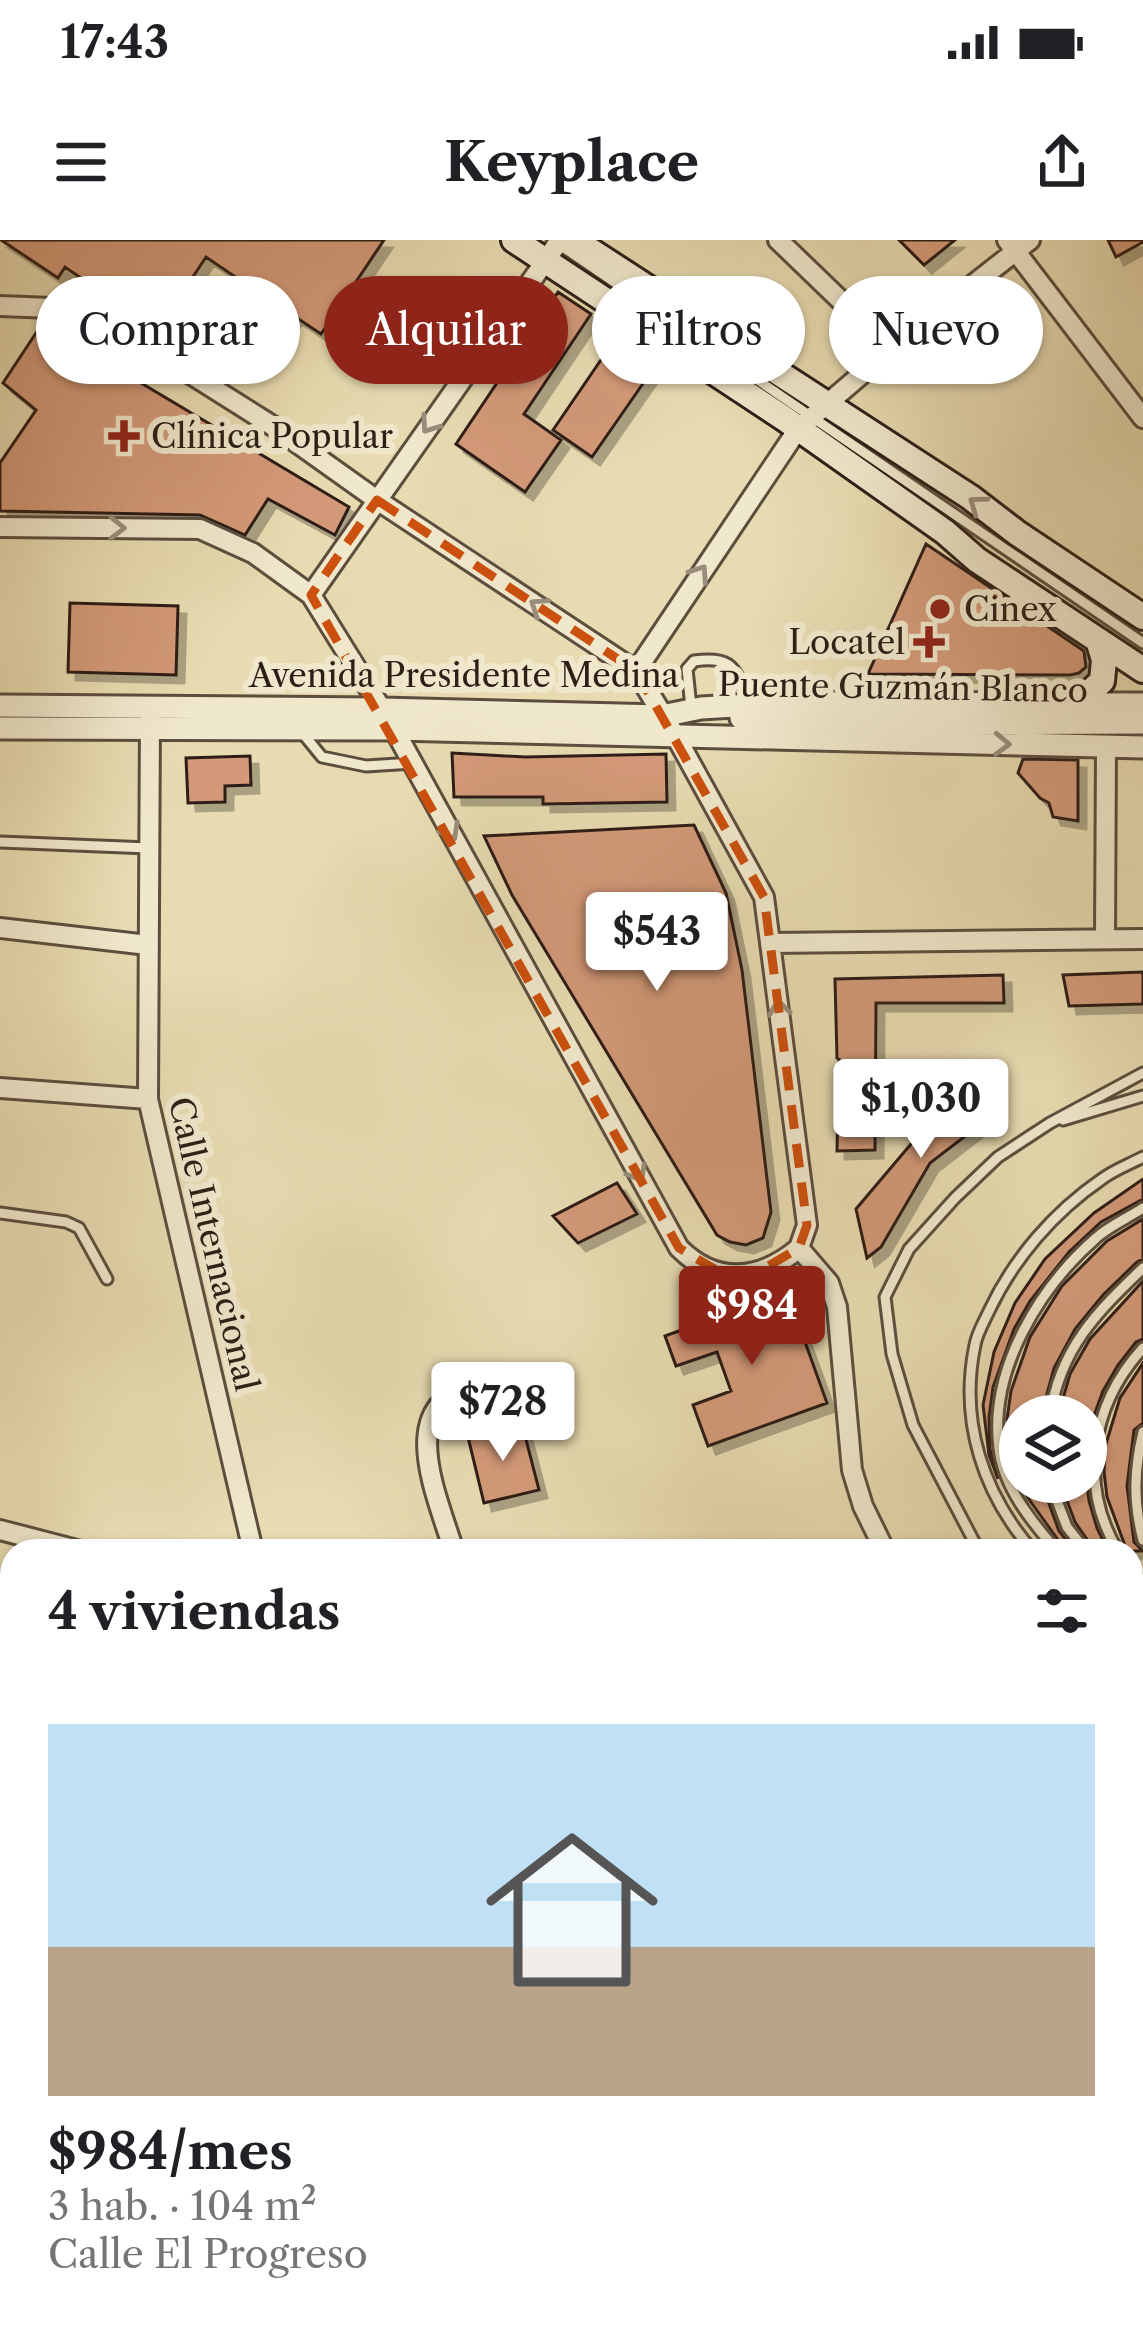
<!DOCTYPE html>
<html lang="es">
<head>
<meta charset="utf-8">
<style>
	:root { --surface:#fff; --page:#f6f6f6; --text:#202124; --muted:#757577; --line:#e0e0e0; --accent:#8f2418 }
	body { margin:0; font-family:"Libre Caslon Text",serif; background:var(--page); color:var(--text); height:100vh; display:flex; flex-direction:column; font-size:45px; white-space:nowrap }
	* { box-sizing:border-box; margin:0 }
	p { font-size:39px; color:var(--muted) }
	.icon { flex:none; width:66px; height:66px; fill:none; stroke:currentColor; stroke-width:2; stroke-linecap:round; stroke-linejoin:round }
	.map { position:relative; flex:1; overflow:hidden }
	.details { position:absolute; left:0px; top:1299px; width:1143px; height:804px; display:flex; flex-direction:column; background:var(--surface); border-radius:36px 36px 0 0; box-shadow:0 3px 9px #0004 }
	.details>* { flex:none }
	.banner { position:absolute; left:36px; top:36px; width:1071px; height:108px; display:flex; gap:24px }
	.controls { position:absolute; left:999px; top:1155px; display:grid; gap:24px }
	.controls a { display:grid; place-items:center; width:108px; height:108px; border-radius:50%; background:var(--surface); box-shadow:0 3px 9px #0004; font-size:60px }
	.price { position:absolute; translate:-50% -102px; padding:0 27px; border-radius:12px; background:#fff; color:#222; font-size:39px; line-height:78px; filter:drop-shadow(0 3px 6px #0008) }
	.price::after { content:''; position:absolute; left:50%; top:72px; width:36px; height:27px; margin-left:-18px; background:inherit; clip-path:polygon(0 0,100% 0,50% 100%) }
	.price.active { background:var(--accent); color:#fff }
	ul { padding:0; list-style:none }
	li { display:grid; align-content:center; gap:24px; height:636px; padding:0 48px }
	li+li { border-top:3px solid var(--line) }
	li span { display:grid; place-items:center; height:372px; border-radius:0px; color:#555 }
	li>.icon { margin-inline-start:auto }
	span .icon { width:216px; height:216px; fill:#fffc; stroke-width:1 }
	li b { font-size:51px }
	h2 { display:flex; justify-content:space-between; align-items:center; height:144px; padding:0 48px; font-size:51px }
	.chip { padding:0 42px; border-radius:54px; background:var(--surface); box-shadow:0 3px 9px #0004; font-size:42px; line-height:108px }
	.chip.active { background:var(--accent); color:#fff }
	.status { display:flex; justify-content:space-between; align-items:center; height:84px; padding:0 60px; background:var(--surface); direction:ltr }
	.status svg { height:33px; fill:currentColor }
	header { display:flex; justify-content:space-between; align-items:center; height:156px; padding:0 48px; background:var(--surface); font-size:54px; font-weight:700 }
	.map>svg:first-child { display:block }
</style>
</head>
<body>
<div class="status"><b>17:43</b><svg viewBox="0 0 49 12"><path d="M0 12V9h3v3zM5 12V6h3v6zM10 12V3h3v9zM15 12V0h3v12zM26 1h20v11H26zM47 4h2v5h-2z"/></svg></div>
<header><svg class="icon" aria-label="menu" viewBox="0 0 24 24"><path d="M4 6h16M4 12h16M4 18h16"/></svg>Keyplace<svg class="icon" aria-label="share" viewBox="0 0 24 24"><path d="M12 15V3M7 8l5-5 5 5M5 13v7h14v-7"/></svg></header>
<div class="map">
<svg width="1143" height="2103" viewBox="0 0 1143 2103">
	<defs>
		<filter id="shadow"><feDropShadow dx="8" dy="8" stdDeviation="0" flood-color="#0004"/></filter>
	</defs>
	<rect width="100%" height="100%" fill="#e8dbb1"/>
	<filter id="stains"><feTurbulence type="fractalNoise" baseFrequency=".00167" numOctaves="4"/><feColorMatrix values="0 0 0 0 .2 0 0 0 0 .09 0 0 0 0 .02 0 0 0 .5 -.17"/></filter>
	<radialGradient id="worn" r=".72"><stop offset=".6" stop-color="#630" stop-opacity="0"/><stop offset="1" stop-color="#630" stop-opacity=".3"/></radialGradient>
	<path fill="#d39978" stroke="#2d1f17" stroke-width="3" filter="url(#shadow)" d="M1,0h383l-63,94 -27,-18 -32,46 -37,-25 31,-46 -50,-34 -27,41 -10,-7 -22,32 -82,-56 -7,11z
		M899,0h56l-31,25z
		M1108,0h35v2l-27,15z
		M558,52l33,22 -67,100 37,26 -36,52 -69,-48z
		M42,84l307,183 -14,28 -67,-36 -23,36 -45,-20 -200,-4v-48l36,-53 -33,-27z
		M620,92l40,27 -68,98 -39,-27z
		M926,304l158,107 2,16 -7,6 -9,2 -202,-1z
		M70,363l108,3 -2,69 -108,-3z
		M452,513l73,4 141,-3 1,48 -124,2v-7h-89z
		M250,516l1,29 -26,1v16l-37,1 -2,-45z
		M1023,519l55,1v61l-25,-4 -4,-14 -9,-5 -22,-25z
		M694,585l32,68 16,77 29,242 -8,26 -17,7 -16,-3 -13,-7 -205,-340 -28,-59z
		M1143,732v32l-74,2 -6,-31z
		M1003,735l1,28h-128l-1,147 -38,1 2,-92 -2,-1 -2,-79z
		M972,832l26,39 -68,52 -49,84 -14,11 -11,-49z
		M1143,939v20l-42,23 -32,30 -39,49 -16,28 -21,58 -4,30 1,32 8,30 -9,-24 -6,-50 11,-53 21,-49 30,-44 49,-46z
		M617,943l20,31 -59,29 -25,-27z
		M1143,979v40l-6,3 -34,33 -28,34 -21,39 -13,48h-21v66h21l18,49 16,20h-9l-38,-53 -13,-25 -7,-26 -1,-28 4,-28 19,-54 32,-51 45,-45z
		M1143,1041v58l-7,3 -18,23 -15,26 -10,27 -7,47v-49h-27l5,-21 6,-21 20,-35z
		M787,1052l40,111 -119,43 -15,-41 38,-14 -14,-39 -41,14 -11,-30z
		M1143,1123v60l-9,7 -7,56 7,56 9,9h-16l-20,-54 -3,-25 1,-25 15,-49z
		M522,1184l17,66 -55,13 -16,-66z
		M1086,1236l3,25 8,27 11,23h-13l-20,-29 -15,-40h26z"/>
	<g fill="none" stroke-linecap="round" stroke-linejoin="round">
		<g stroke="#5c4e3e" stroke-width="15">
			<path id="service" d="M557,3l586,400
				M691,467l-4,-38 7,-8c42,-6 40,10 58,44
				M300,490l22,27 44,9 47,-3
				M0,602l149,6
				M1063,880l80,-24
				M0,973l66,9 13,6 28,51
				M1050,1176c10,-67 46,-103 93,-148
				M1143,1192c-9,38 -10,70 0,108
				M1050,1242l17,45 19,24
				M979,1311l-66,-126 -21,-71 -7,-57 24,-48 46,-51 43,-41 52,-34 93,-50
				M1033,1311c-50,-57 -74,-130 -58,-206 2,-12 9,-23 14,-34 25,-53 65,-99 113,-132 12,-9 28,-15 41,-22
				M1057,1311c-25,-29 -54,-64 -58,-103 -10,-78 40,-160 97,-210 13,-12 32,-20 47,-30
				M1118,1311c-40,-67 -27,-146 25,-203
				M1131,1331l12,11
				M1131,1352l12,10
				M1131,1379l12,10
				M1131,1403l12,11
				M1131,1430l12,11
				M1131,1532l12,8"/>
		</g>
		<g stroke="#5c4e3e" stroke-width="24">
			<path id="minor" d="M778,0l113,109
				M1007,0l136,178
				M0,66l77,3 20,6 179,113 101,72 259,171 39,64 89,162 43,328 -8,23
				M0,287l200,2 53,24 58,42 83,134 285,519c38,38 82,32 120,0
				M311,355l249,-355
				M636,431l162,-242 93,-80 139,-109
				M150,477l-2,382 105,452
				M0,688l148,17
				M1105,699l1,-192
				M771,703l372,-4
				M0,848l148,11
				M799,1008l30,35 8,24 15,163 11,36 22,45
				M0,1290l81,21
				M454,1311c-20,-64 -66,-162 43,-167
				M0,1579l12,21
				M1131,1593l12,5
				M0,1643l12,-9
				M1131,1648l12,8
				M1131,1808l12,22"/>
		</g>
		<g stroke="#5c4e3e" stroke-width="27">
			<path id="tertiary" d="M0,466l382,3 280,7 39,-8 85,-5 357,1
				M741,478l175,6 227,-1
				M0,488l394,1 749,18"/>
		</g>
		<g stroke="#2d1f17" stroke-width="30">
			<path id="secondary" d="M514,0l271,179 160,113 32,28 166,110
				M574,0l396,257 47,36 126,84
				M1066,464l20,-8 16,-15 2,-21 -6,-20"/>
		</g>
		<path stroke="#2d1f17" stroke-width="3" stroke-dasharray="3 6" stroke-linecap="butt" d="M422,2091l4,12
			M629,2091l4,12
			M727,2091l1,12
			M922,2091l3,12
			M1005,2091l6,12
			M299,2103l6,-3 5,3
			M825,2103l2,-12"/>
		<use href="#service" stroke="#f0e8cc" stroke-width="9"/>
		<use href="#minor" stroke="#f0e8cc" stroke-width="18"/>
		<use href="#tertiary" stroke="#f0e8cc" stroke-width="21"/>
		<use href="#secondary" stroke="#f0e8cc" stroke-width="24"/>
	</g>
	<defs><path id="oneway-chevron" d="M-2-3.5L2.5 0L-2 3.5" fill="none" stroke-width="1.6" stroke-linecap="round" stroke-linejoin="round" transform="scale(3)"/></defs>
	<g stroke="#988e7b">
		<use href="#oneway-chevron" transform="translate(429 185) rotate(125)"/>
		<use href="#oneway-chevron" transform="translate(977 264) rotate(-144)"/>
		<use href="#oneway-chevron" transform="translate(117 288) rotate(1)"/>
		<use href="#oneway-chevron" transform="translate(700 333) rotate(-56)"/>
		<use href="#oneway-chevron" transform="translate(538 366) rotate(-146)"/>
		<use href="#oneway-chevron" transform="translate(1002 504) rotate(2)"/>
		<use href="#oneway-chevron" transform="translate(451 592) rotate(61)"/>
		<use href="#oneway-chevron" transform="translate(779 768) rotate(-97)"/>
		<use href="#oneway-chevron" transform="translate(638 934) rotate(61)"/>
	</g>
	<path fill="none" stroke="#cc500e" stroke-width="9" stroke-dasharray="24 15" stroke-linejoin="round" d="M377,260l259,171 128,226 43,328 -8,23 -44,26 -34,-1 -42,-25 -368,-653z"/>
	<g fill="#8f2418" stroke="#f0e8cc" stroke-width="4.5">
		<path d="M118 178h12v12h12v12h-12v12h-12v-12h-12v-12h12z"/>
		<circle cx="940" cy="369" r="12"/>
		<path d="M923 384h12v12h12v12h-12v12h-12v-12h-12v-12h12z"/>
	</g>
	<g text-anchor="middle" stroke-width="12" stroke-linejoin="round" paint-order="stroke">
		<g font-size="33" fill="#2d1f17" stroke="#f0e8cc" text-anchor="start">
			<text x="151" y="208">Clínica Popular</text>
			<text x="964" y="381">Cinex</text>
			<text x="905" y="414" text-anchor="end">Locatel</text>
		</g>
		<g font-size="33" fill="#2d1f17" stroke="#f0e8cc">
			<text x="464" y="447">Avenida Presidente Medina</text>
			<text transform="translate(903 447) rotate(1)" y="12">Puente Guzmán Blanco</text>
			<text transform="translate(214 1004) rotate(77)" y="12">Calle Internacional</text>
		</g>
	</g>
	<rect width="100%" height="100%" filter="url(#stains)"/>
	<rect width="100%" height="100%" fill="url(#worn)"/>
</svg>
<div class="controls">
<a><svg class="icon" aria-label="layers" viewBox="0 0 24 24"><path d="M12 4l9 5-9 5-9-5zM3 14l9 5 9-5"/></svg></a>
</div>
<b class="price" style="left:657px;top:754px">$543</b>
<b class="price" style="left:921px;top:921px">$1,030</b>
<b class="price active" style="left:752px;top:1128px">$984</b>
<b class="price" style="left:503px;top:1224px">$728</b>
<div class="banner">
<a class="chip">Comprar</a>
<a class="chip active">Alquilar</a>
<a class="chip">Filtros</a>
<a class="chip">Nuevo</a>
</div>
<section class="details">
<h2>4 viviendas<svg class="icon" aria-label="filters" viewBox="0 0 24 24"><path d="M4 7h16M4 17h16"/><circle cx="9" cy="7" r="2"/><circle cx="15" cy="17" r="2"/></svg></h2>
<ul>
<li><span style="background:linear-gradient(#bfe0f5 60%,#b9a48a 0)"><svg class="icon" aria-label="home" viewBox="0 0 24 24"><path d="M3 11l9-7 9 7M6 9v11h12V9"/></svg></span><div><b>$984/mes</b><p>3 hab. · 104 m²</p><p>Calle El Progreso</p></div></li>
</ul>
</section>
</div>
</body>
</html>
